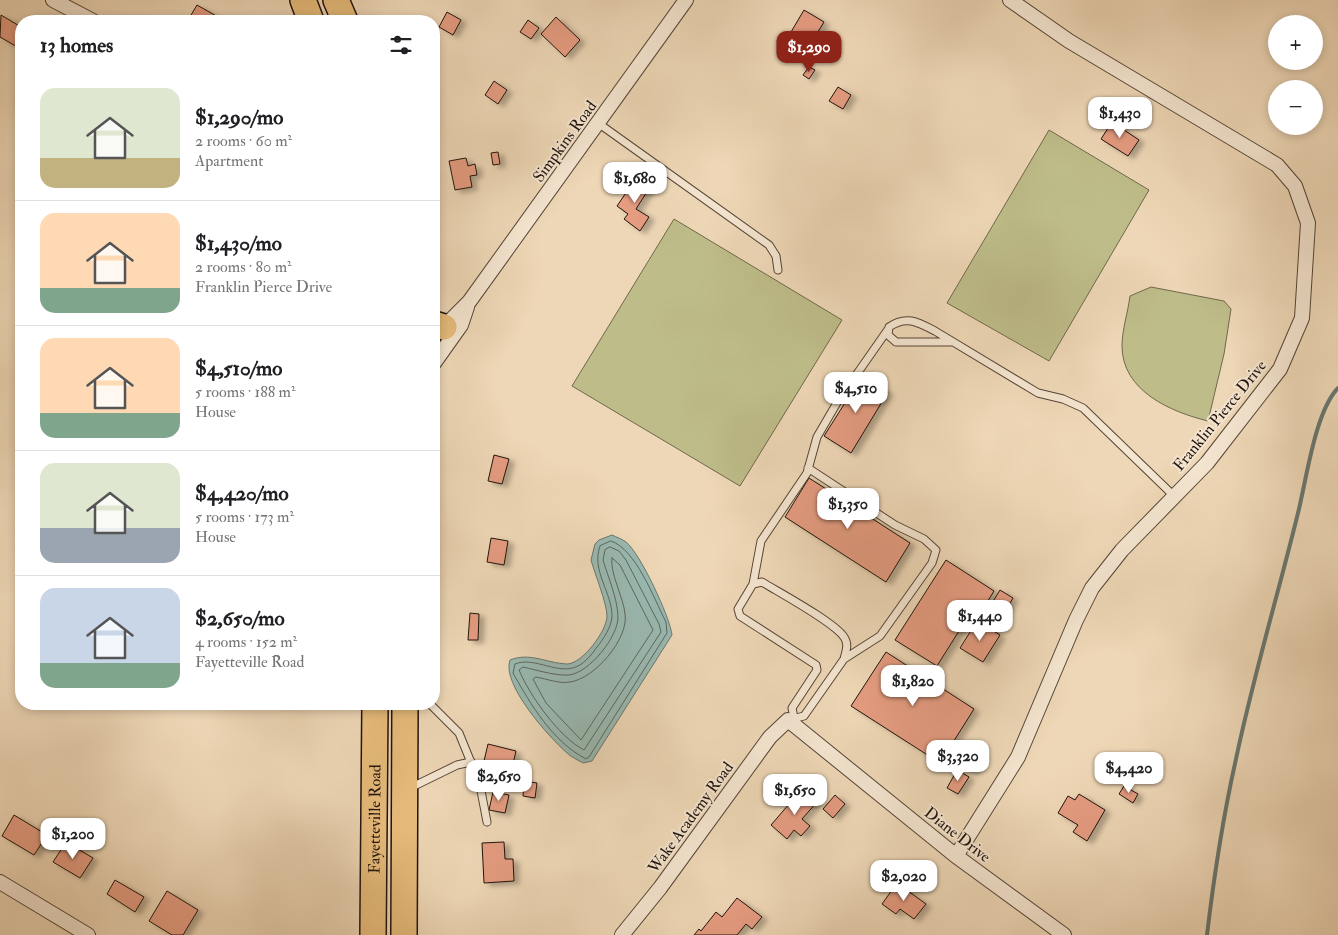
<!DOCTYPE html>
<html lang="en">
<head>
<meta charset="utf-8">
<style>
	:root { --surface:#fff; --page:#f6f6f6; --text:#202124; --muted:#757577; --line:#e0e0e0; --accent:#8f2418 }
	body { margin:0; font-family:"IM FELL Double Pica",serif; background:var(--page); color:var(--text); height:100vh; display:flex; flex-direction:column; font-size:19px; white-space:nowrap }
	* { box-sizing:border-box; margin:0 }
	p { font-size:16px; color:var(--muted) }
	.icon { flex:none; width:28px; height:28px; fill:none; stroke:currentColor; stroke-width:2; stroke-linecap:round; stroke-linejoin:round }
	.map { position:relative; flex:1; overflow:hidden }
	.panel { position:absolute; left:15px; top:15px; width:425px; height:695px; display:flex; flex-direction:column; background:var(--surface); border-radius:20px; box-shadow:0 2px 8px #0003 }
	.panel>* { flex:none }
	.controls { position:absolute; left:1268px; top:15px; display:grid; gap:10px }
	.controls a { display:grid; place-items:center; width:55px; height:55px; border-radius:50%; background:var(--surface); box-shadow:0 2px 8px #0003; font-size:25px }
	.price { position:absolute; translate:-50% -42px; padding:0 11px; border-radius:10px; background:#fff; color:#222; font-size:16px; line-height:32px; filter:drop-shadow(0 1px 2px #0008) }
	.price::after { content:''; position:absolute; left:50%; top:30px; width:15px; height:11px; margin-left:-8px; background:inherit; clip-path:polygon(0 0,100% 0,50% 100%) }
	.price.current { background:var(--accent); color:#fff }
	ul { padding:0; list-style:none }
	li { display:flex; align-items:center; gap:15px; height:125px; padding:0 25px }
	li+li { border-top:1px solid var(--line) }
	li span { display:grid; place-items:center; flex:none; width:140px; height:100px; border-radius:15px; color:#555 }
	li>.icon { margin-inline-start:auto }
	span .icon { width:60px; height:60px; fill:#fffc; stroke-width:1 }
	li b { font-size:21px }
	h2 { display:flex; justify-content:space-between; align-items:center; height:60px; padding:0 25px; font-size:21px }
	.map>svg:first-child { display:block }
</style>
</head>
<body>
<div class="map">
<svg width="1338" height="935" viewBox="0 0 1338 935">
	<defs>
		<filter id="shadow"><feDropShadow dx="5.5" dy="3" stdDeviation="2.5" flood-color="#0004"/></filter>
	</defs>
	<rect width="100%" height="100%" fill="#eed7b6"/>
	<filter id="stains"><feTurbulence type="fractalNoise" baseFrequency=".004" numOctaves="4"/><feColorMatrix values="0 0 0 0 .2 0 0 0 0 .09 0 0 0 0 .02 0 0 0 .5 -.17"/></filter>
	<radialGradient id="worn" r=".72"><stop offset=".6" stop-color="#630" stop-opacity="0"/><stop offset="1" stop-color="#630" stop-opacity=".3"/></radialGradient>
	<path fill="#bebd8a" stroke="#6f684b" d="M1049,130l100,60 -100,171 -102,-58z
		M674,219l168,101 -102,166 -168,-100z
		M1151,287l73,14 7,8 -7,45 -16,67c-37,-9 -86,-30 -86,-75 0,-16 6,-34 8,-50z"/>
	<path fill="#99b9b1" stroke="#69776f" d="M612,535c4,2 10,4 14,7 14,11 44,75 46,93l-80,126 -9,2c-5,-3 -12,-6 -16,-10 -18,-16 -66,-69 -57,-93 20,-8 36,3 57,4 15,0 40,-33 40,-48 0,-12 -12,-42 -16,-56l4,-16 4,-4z"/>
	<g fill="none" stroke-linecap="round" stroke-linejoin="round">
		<path stroke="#5c665e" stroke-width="1" d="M611,541c25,8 43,58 55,81l1,11 -78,124 -3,2c-34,-18 -55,-54 -73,-86l2,-9c20,-8 43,12 63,2 8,-4 14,-12 19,-19 6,-7 15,-21 15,-31 0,-24 -21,-45 -12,-70z
			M610,547l9,4 7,9 33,64 2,8 -77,118c-25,-13 -54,-54 -65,-80l4,-3c14,3 32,9 46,8 20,-2 50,-39 49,-59 -1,-19 -10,-39 -15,-56l2,-10z
			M612,558l8,7 33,65 -72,110 -35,-37 -13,-24 3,-2c11,2 24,7 34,5 24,-3 59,-43 55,-68 -1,-15 -16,-43 -13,-56z"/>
		<path stroke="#69776f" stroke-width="4" d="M1207,935c7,-59 16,-118 29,-176 17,-81 41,-161 61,-242 9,-33 17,-104 41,-129"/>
	</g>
	<path fill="#e59c81" stroke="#20130c" filter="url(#shadow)" d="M197,5l28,16h-35l-2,-1z
		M804,10l20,12 -13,21 -20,-11z
		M447,12l14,8 -8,15 -14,-8z
		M1,15l20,12v22l-21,-12z
		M556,17l24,23 -15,17 -24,-23z
		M528,20l11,8 -8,11 -11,-7z
		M809,67l6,3 -6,9 -6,-4z
		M494,81l13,9 -9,14 -13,-9z
		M838,87l13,8 -8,14 -14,-8z
		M1112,122l27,18 -11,16 -27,-17z
		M498,152l2,12 -7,1 -2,-12z
		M466,158l2,8 7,-2 2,11 -7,1 2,11 -17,3 -6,-29z
		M636,178l14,9 -14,22 13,8 -9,14 -16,-12 4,-5 -11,-8z
		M862,376l26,16 -37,61 -27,-17z
		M494,455l15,4 -7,25 -14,-3z
		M809,478l101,65 -24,39 -101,-65z
		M491,538l17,3 -4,24 -17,-3z
		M946,560l48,31 -13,21 -7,-5 -37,59 -42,-26z
		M1000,590l13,8 -15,26 -14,-8z
		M470,613l9,1 -1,26h-10z
		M977,621l23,14 -17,27 -23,-14z
		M886,652l88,57 -34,54 -89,-57z
		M488,744l28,7 -4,17 -28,-7z
		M971,750l11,6 -10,16 -10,-6z
		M957,770l12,7 -11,17 -11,-6z
		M524,781l13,2 -2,15 -12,-2z
		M1124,786l14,8 -5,9 -14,-9z
		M802,789l15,13 -15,17 8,7 -9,10 -7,-6 -7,9 -16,-14z
		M493,792l16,3 -4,18 -16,-3z
		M1079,794l26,16 -18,31 -14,-9 5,-7 -20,-12 10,-17 7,4z
		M835,795l10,9 -12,14 -10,-9z
		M14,815l33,20 -13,20 -32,-19z
		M66,842l27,16 -13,20 -27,-16z
		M504,842l1,17h8l1,22 -30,2 -2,-40z
		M115,880l29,17 -9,15 -28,-18z
		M897,883l29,21 -12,15 -14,-10 -4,5 -14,-10z
		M167,891l31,19 -15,25h-11l-23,-14z
		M737,898l25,19 -10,12 -6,-5 -9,11h-43l5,-6 2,2 15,-19 6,5z"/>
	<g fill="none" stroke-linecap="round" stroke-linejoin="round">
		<g stroke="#544436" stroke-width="9">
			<path id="lane" d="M598,123l171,122 7,11 2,14
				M953,342h-57l-8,-7 1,-8c17,-12 29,-5 46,4l103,62 25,6 20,9 91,88
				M753,584l8,-43 46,-68 10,-36 21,-36 51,-73
				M430,704l29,29 11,27 7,10 10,52
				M794,718l-2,-10 25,-38 -1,-5 -76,-49 -2,-7 15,-25 9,-2c18,11 72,40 82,55 5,7 2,14 0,22
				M788,720l16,-4 40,-57 36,-23 52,-73 4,-13 -12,-11 -29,-14 -87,-57
				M410,788l47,-23 14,-3"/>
		</g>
		<g stroke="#544436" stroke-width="16">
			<path id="street" d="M53,0l40,21
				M440,331l29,-29 217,-302
				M434,363l27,-38 6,-18
				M956,856l62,-99 58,-137 16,-32 30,-38 85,-87 73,-94 22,-51 6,-95 -13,-37 -18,-21 -208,-124 -59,-41
				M0,882l88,53
				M622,935l38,-47 110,-151 18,-17 168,136 108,79"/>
		</g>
		<g stroke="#20130c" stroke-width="28">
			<g id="highway">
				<path d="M303,0l8,21"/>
				<path d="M336,0l9,21"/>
				<path d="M434,324l10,3"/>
				<path id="s1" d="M373,935l2,-231"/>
				<path d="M404,935l1,-231"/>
			</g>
		</g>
		<use href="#lane" stroke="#f4e5d0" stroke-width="7"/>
		<use href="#street" stroke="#f4e5d0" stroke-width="14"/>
		<use href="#highway" stroke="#e7bc7b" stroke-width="25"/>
	</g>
	<g text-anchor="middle" stroke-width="4" stroke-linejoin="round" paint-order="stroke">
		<g font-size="16" fill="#20130c" stroke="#f4e5d0">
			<text transform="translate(564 141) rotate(-54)" y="6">Simpkins Road</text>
			<text transform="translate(1219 415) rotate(-51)" y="6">Franklin Pierce Drive</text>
			<text transform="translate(690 817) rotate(-54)" y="6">Wake Academy Road</text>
			<text dy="6" stroke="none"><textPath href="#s1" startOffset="116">Fayetteville Road</textPath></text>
			<text transform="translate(958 834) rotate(38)" y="6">Diane Drive</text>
		</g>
	</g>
	<rect width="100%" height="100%" filter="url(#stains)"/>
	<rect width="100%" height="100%" fill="url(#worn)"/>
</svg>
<div class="controls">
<a>+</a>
<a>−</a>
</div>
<b class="price current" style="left:809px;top:73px">$1,290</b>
<b class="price" style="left:1120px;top:139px">$1,430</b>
<b class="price" style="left:635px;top:204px">$1,680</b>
<b class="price" style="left:856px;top:414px">$4,510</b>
<b class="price" style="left:848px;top:530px">$1,350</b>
<b class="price" style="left:980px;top:642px">$1,440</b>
<b class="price" style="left:913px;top:707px">$1,820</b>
<b class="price" style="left:958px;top:782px">$3,320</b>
<b class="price" style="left:1129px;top:794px">$4,420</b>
<b class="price" style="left:499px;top:802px">$2,650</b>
<b class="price" style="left:795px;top:816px">$1,650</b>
<b class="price" style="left:73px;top:860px">$1,200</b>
<b class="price" style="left:904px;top:902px">$2,020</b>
<section class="panel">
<h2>13 homes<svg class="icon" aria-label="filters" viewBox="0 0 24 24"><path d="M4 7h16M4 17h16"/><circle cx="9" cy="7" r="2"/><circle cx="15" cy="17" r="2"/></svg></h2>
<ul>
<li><span style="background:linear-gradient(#dfe7d0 70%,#c2b280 0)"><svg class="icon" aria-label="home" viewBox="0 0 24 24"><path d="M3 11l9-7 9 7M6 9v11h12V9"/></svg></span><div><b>$1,290/mo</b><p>2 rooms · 60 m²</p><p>Apartment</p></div></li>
<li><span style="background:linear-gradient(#ffd9b3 75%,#7fa58c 0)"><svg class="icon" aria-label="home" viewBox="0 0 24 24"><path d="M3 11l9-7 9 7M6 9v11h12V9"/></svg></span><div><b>$1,430/mo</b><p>2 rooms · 80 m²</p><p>Franklin Pierce Drive</p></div></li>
<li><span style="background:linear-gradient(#ffd9b3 75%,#7fa58c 0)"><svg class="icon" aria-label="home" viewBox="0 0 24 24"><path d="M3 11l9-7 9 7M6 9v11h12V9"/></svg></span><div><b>$4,510/mo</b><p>5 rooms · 188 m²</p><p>House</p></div></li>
<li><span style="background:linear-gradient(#dfe7d0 65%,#9aa5b1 0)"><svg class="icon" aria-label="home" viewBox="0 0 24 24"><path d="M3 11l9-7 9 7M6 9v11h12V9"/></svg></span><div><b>$4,420/mo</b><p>5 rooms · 173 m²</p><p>House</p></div></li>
<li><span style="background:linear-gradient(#c9d6e8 75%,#7fa58c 0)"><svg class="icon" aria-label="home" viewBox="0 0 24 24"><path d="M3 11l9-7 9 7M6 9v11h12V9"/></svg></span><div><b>$2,650/mo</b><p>4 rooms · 152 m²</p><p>Fayetteville Road</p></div></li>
</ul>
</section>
</div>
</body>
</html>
